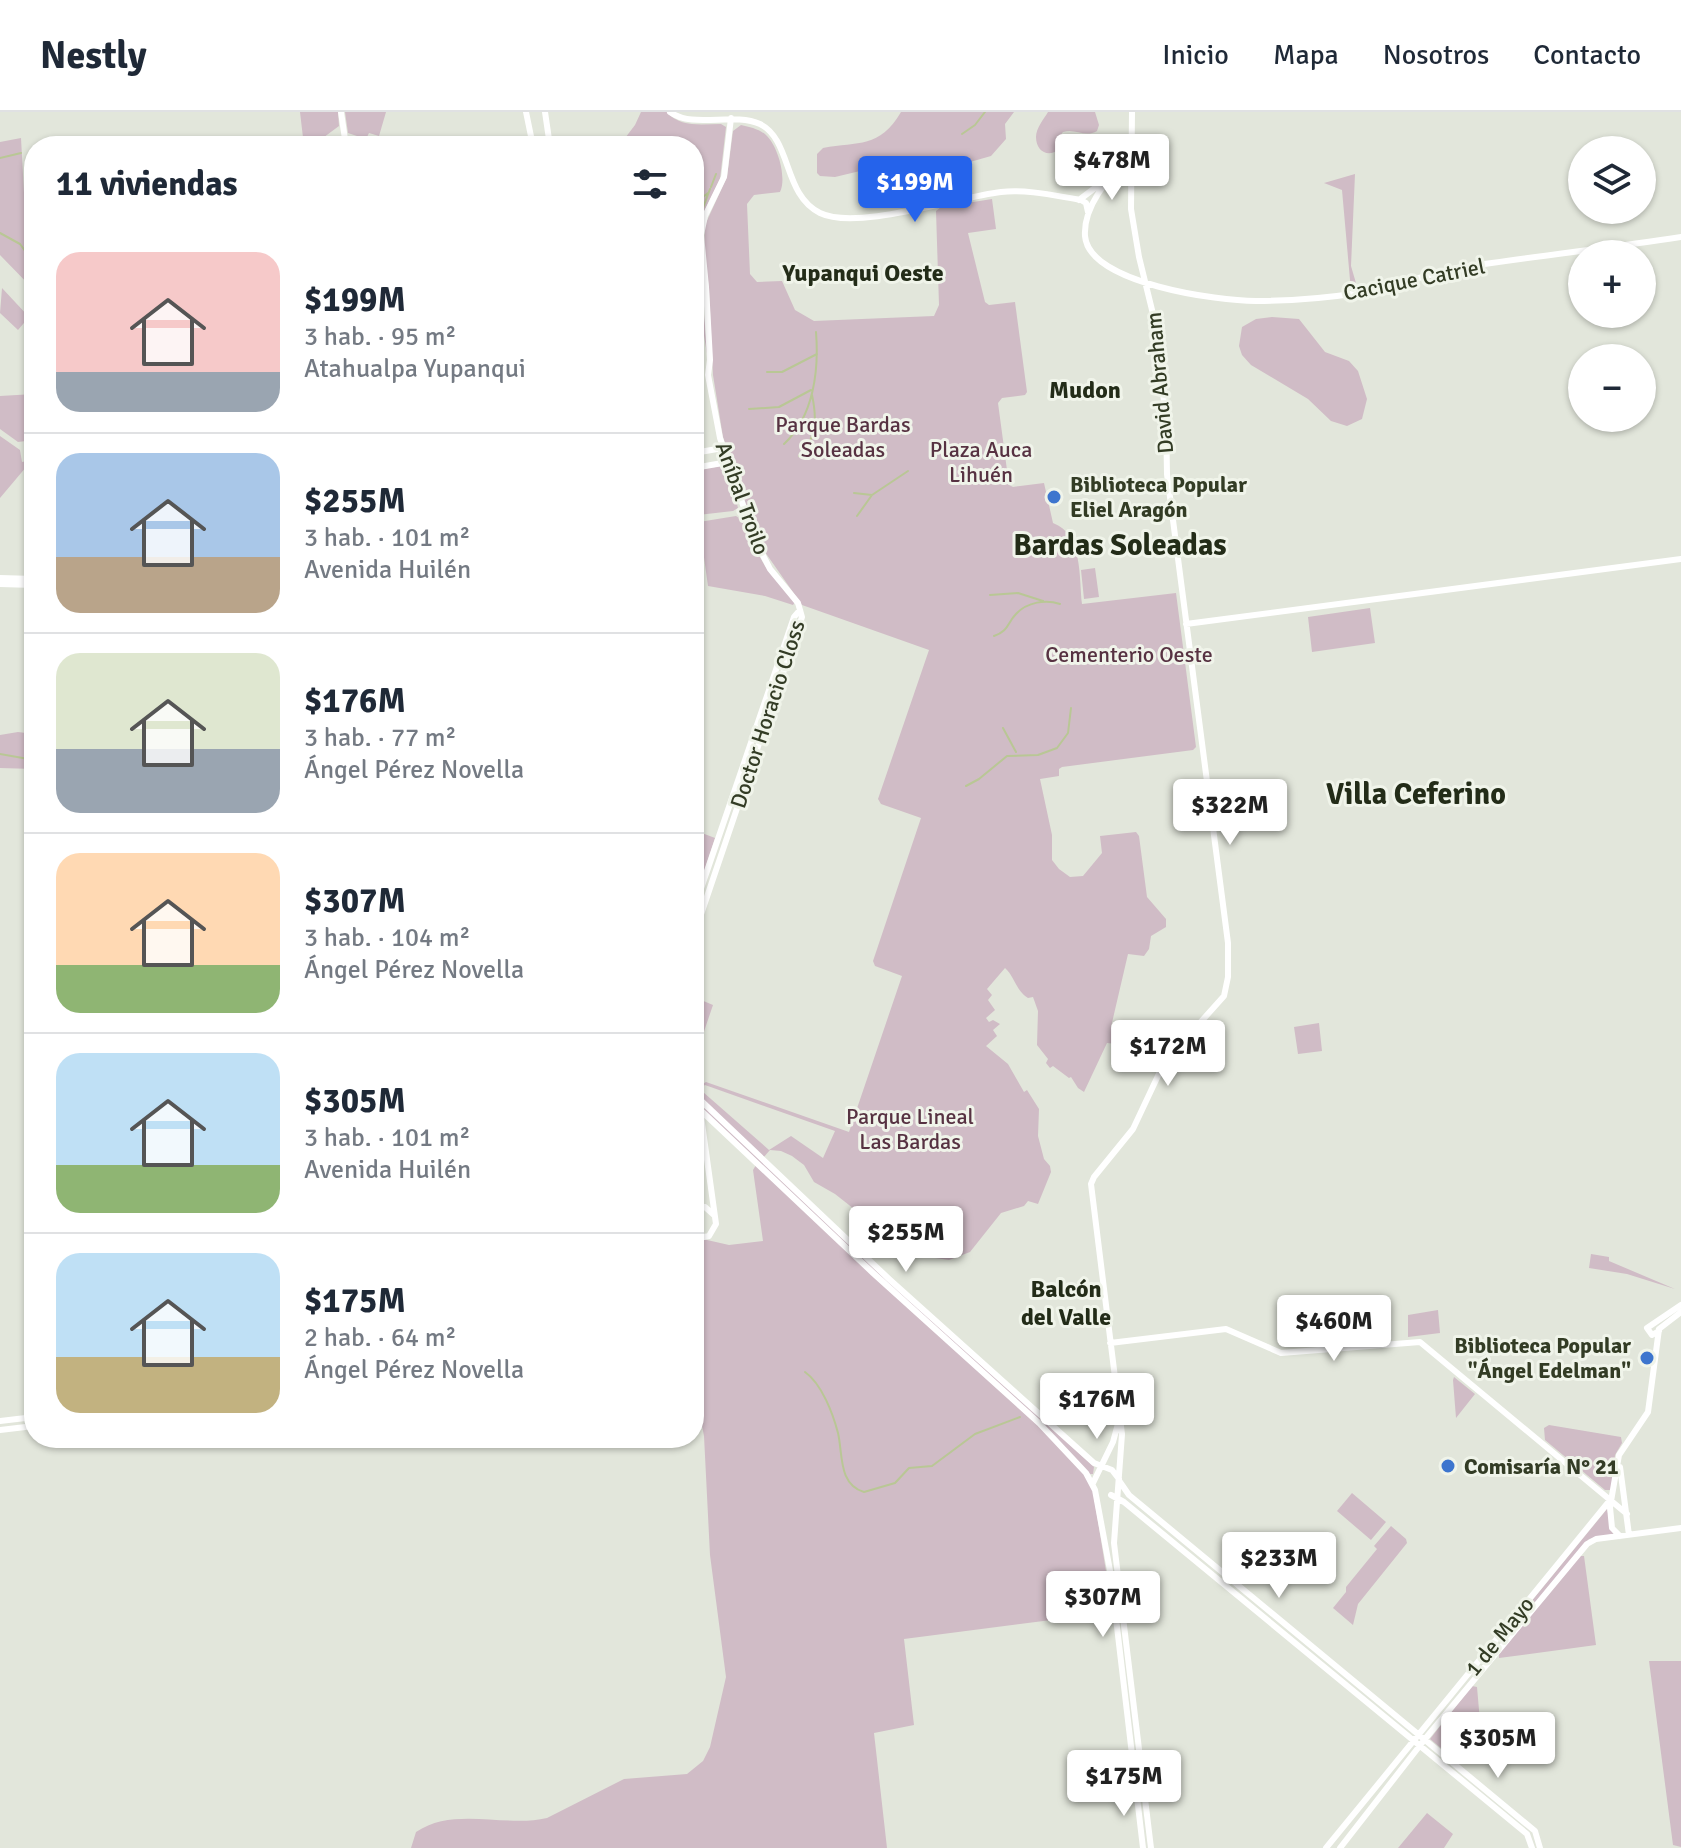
<!DOCTYPE html>
<html lang="es">
<head>
<meta charset="utf-8">
<style>
	:root { --surface:#fff; --page:#f2f2f3; --text:#1f2937; --muted:#747a83; --line:#e0e1e3; --accent:#2563eb }
	body { margin:0; font-family:Signika,sans-serif; background:var(--page); color:var(--text); height:100vh; display:flex; flex-direction:column; font-size:30px; white-space:nowrap }
	* { box-sizing:border-box; margin:0 }
	p { font-size:26px; color:var(--muted) }
	.icon { flex:none; width:44px; height:44px; fill:none; stroke:currentColor; stroke-width:2; stroke-linecap:round; stroke-linejoin:round }
	.map { position:relative; flex:1; overflow:hidden }
	.panel { position:absolute; left:24px; top:24px; width:680px; height:1312px; display:flex; flex-direction:column; background:var(--surface); border-radius:32px; box-shadow:0 2px 6px #0004 }
	.panel>* { flex:none }
	.controls { position:absolute; left:1568px; top:24px; display:grid; gap:16px }
	.controls a { display:grid; place-items:center; width:88px; height:88px; border-radius:50%; background:var(--surface); box-shadow:0 2px 6px #0004; font-size:40px }
	.price { position:absolute; translate:-50% -68px; padding:0 18px; border-radius:8px; background:#fff; color:#222; font-size:26px; line-height:52px; filter:drop-shadow(0 2px 4px #0008) }
	.price::after { content:''; position:absolute; left:50%; top:48px; width:24px; height:18px; margin-left:-12px; background:inherit; clip-path:polygon(0 0,100% 0,50% 100%) }
	.price.selected { background:var(--accent); color:#fff }
	ul { padding:0; list-style:none }
	li { display:flex; align-items:center; gap:24px; height:200px; padding:0 32px }
	li+li { border-top:2px solid var(--line) }
	li span { display:grid; place-items:center; flex:none; width:224px; height:160px; border-radius:24px; color:#555 }
	li>.icon { margin-inline-start:auto }
	span .icon { width:96px; height:96px; fill:#fffc; stroke-width:1 }
	li b { font-size:34px }
	h2 { display:flex; justify-content:space-between; align-items:center; height:96px; padding:0 32px; font-size:34px }
	header { display:flex; align-items:center; gap:48px; box-sizing:border-box; height:112px; padding:0 40px; background:var(--surface); border-bottom:2px solid var(--line) }
	header strong { font-size:38px }
	nav { display:flex; gap:44px; margin-inline-start:auto; font-size:28px }
	.map>svg:first-child { display:block }
</style>
</head>
<body>
<header>
<strong>Nestly</strong>
<nav><a>Inicio</a><a>Mapa</a><a>Nosotros</a><a>Contacto</a></nav>
</header>
<div class="map">
<svg width="1681" height="1736" viewBox="0 0 1681 1736">
	<rect width="100%" height="100%" fill="#e2e6db"/>
	<path fill="#d0bcc6" fill-rule="evenodd" d="M300,0h38l1,14 -27,20h-8z
		M345,0h41l-7,24 -10,-3 -3,6 -18,-6z
		M641,0h26c13,16 35,12 54,12l5,3 -6,52 -18,37 -5,18 11,126 -14,-85v-129h-75l16,-21z
		M901,0h113l-9,12 1,15 -15,17 -21,6h-23l-19,-5 -15,6 -13,-2 -23,10h-17l-25,6 -15,-1 -3,-3v-19l6,-6c36,-7 56,1 78,-36z
		M1048,0h47l4,13 -2,6c-12,7 -22,-3 -34,1l-4,5v12c-10,9 -23,3 -23,-12 0,-9 8,-18 12,-25z
		M741,13c9,2 18,4 25,10 12,11 21,43 14,57l-26,3 -7,9 3,70 7,8 25,-1 13,29 19,11 120,-5 5,-11 -3,-94 5,-4 25,-7 1,3 25,-4 4,30 -28,4 17,69 4,3 26,-3 12,90 -2,3 -23,3 -4,5 11,82 4,2 31,-4 9,40c30,11 26,55 29,81l94,-11 20,154 -3,3 -131,17 -3,2v7l-19,3 12,56v25l7,9 11,8 13,-1 19,-23 -2,-17 36,-4 3,4 8,61 19,22v8l-15,9 -2,13 -5,7 -16,-2 -17,73 8,2 -3,15 -9,-1 -23,49 -6,-4 -7,-11 -2,1 -16,-12 -3,2 -4,-5 2,-4 -11,-14 1,-34 -5,-14 -5,1c-13,-9 -13,-21 -23,-30l-18,21 5,6 -4,5 7,10 -9,8 3,4 4,-2 7,4 -7,6 4,6 -11,10 22,18 16,28 3,-2 12,19 -1,27 6,23 6,7 1,6 -13,32 -10,-3 -4,5 -23,7 -31,39 -21,8 -14,-2 -13,-4 -11,-10 -13,-4 -17,-17 -18,-7 -28,-22 -21,-12 -10,-17 -12,-9 -11,-5 -11,-1 -7,8 -60,-58 -4,-14 7,-4 143,50 53,-156 -27,-10 -2,-5 48,-143 -40,-14 -3,-5 51,-149 -127,-45 -42,-60 -37,-108 -10,-62 -4,-86 -5,-42 1,-22 22,-48 6,-46zM705,973l130,46 -12,27 -32,-22 -22,14 -66,-58 -1,-5z
		M21,26l4,73 9,18v61l-34,-35v-113z
		M1355,62l-4,92 7,24 -7,1 -9,-101 -18,-7z
		M2,176l27,29 -11,13 -18,-17z
		M1272,205l27,2 26,33 24,9 9,10 9,28 -5,20 -15,7 -16,-5 -23,-22 -57,-34 -9,-10 -3,-9 3,-19 14,-8z
		M34,282v46l-16,2 -18,-13v-33z
		M0,324l20,14 2,12 10,-2 -32,38z
		M723,354l5,1 10,41 -5,3 -35,4 -4,-45z
		M736,404l8,5 9,24 12,21 30,36 -2,3 -28,-9 -57,-10 -9,-64z
		M1095,456l4,29 -15,2 -3,-29z
		M1370,496l5,35 -63,9 -4,-35z
		M18,620l16,2v35l-34,-1v-33z
		M694,718l21,8 -21,64z
		M694,885l19,8 -17,50 -2,-1z
		M1319,911l3,28 -24,3 -4,-27z
		M706,996l388,359 -1,7h-3l-387,-365z
		M756,1053l287,265 41,44 9,17 19,117 -6,5 -202,26 10,86 -40,8 13,115h-476l5,-16c38,-26 90,-4 131,-14l77,-39 63,-5 16,-13 7,-14 16,-70 -16,-122 -6,-119 -10,-52v-64l3,-10 -3,-8v-65l35,8 34,-4 -10,-71z
		M1591,1142l18,3v4l66,28 -48,-15 -38,-6z
		M1438,1198l2,23 -32,4v-22z
		M1454,1265l21,17 -19,24 -3,-38z
		M1549,1313l72,12 1,6 -7,12 -4,35h-6l-60,-50 -1,-12z
		M1352,1381l34,29 -15,18 -34,-29z
		M1607,1397l6,25 -24,5 -66,78 -2,-3z
		M1391,1414l15,13 1,4 -49,61 -5,21 -20,-17 13,-16v-5l31,-38 -3,-3z
		M1580,1444h4l12,89 -97,13v-4z
		M1649,1549h32v186l-8,-2z
		M1472,1574l5,1 4,46 -23,29 -28,-23z
		M1427,1701l26,21 -9,14h-46z"/>
	<g fill="none" stroke-linecap="round" stroke-linejoin="round">
		<path stroke="#b9c795" stroke-width="2" d="M962,22l13,-9 10,-13
			M0,46l21,-5
			M711,75l5,-13
			M694,92l14,-11
			M0,121l20,11 14,19
			M694,139l3,-27 13,-35
			M767,260h15l35,-18
			M749,297l30,-2 32,-17
			M784,332c30,-28 35,-74 32,-112
			M799,344c18,-17 18,-38 13,-61
			M854,381l18,2 36,-24
			M857,404l15,-21
			M990,483l28,-2 25,8
			M994,524c15,-5 13,-13 22,-22 11,-12 30,-15 44,-10
			M1003,616l13,24
			M0,642l34,6
			M966,674l13,-7 28,-23 31,-1 19,-7 11,-15 3,-25
			M805,1260c17,12 28,42 33,61 5,21 0,51 26,59l31,-9 14,-15 23,-2 43,-32 45,-17"/>
		<path stroke="#fff" stroke-width="6" d="M341,0l5,34
			M526,0l7,34
			M545,0l5,34
			M670,0c23,17 63,0 90,12 32,16 23,71 60,89 37,18 138,-16 181,-21 26,-3 55,4 80,8l5,3 2,9
			M1132,0l-1,97 8,48 14,57 13,103 1,57 61,469v34l-4,19 -60,67 -31,66 -39,48 -3,7 31,250 -8,109 37,305
			M1131,42c-20,22 -48,50 -46,82 4,48 134,65 171,65 34,0 70,-3 103,-8 36,-5 70,-21 106,-26 72,-11 144,-19 216,-30
			M1079,88l29,-22
			M694,341l29,-5
			M694,356l34,-6
			M0,466l34,1
			M0,472l34,1
			M1186,512l495,-65
			M694,797l100,-292 6,-7
			M694,823l108,-318 -4,-14 -28,-34 -15,-29 -35,-102 -12,-63 2,-15 -4,-73 -5,-52 4,-19 19,-39 7,-59
			M694,962l4,24
			M694,982l195,185 205,184 18,7 7,9
			M694,992l179,169 166,150 47,50 9,17 16,86 32,272
			M694,1050l7,-3 4,-8
			M694,1094l11,1 9,8
			M694,1127l15,-3 7,-12 -16,-115
			M1659,1217l22,-17
			M1659,1219l-7,4 -5,-7 34,-23
			M1110,1231l116,-14 55,24 139,-11 207,172
			M0,1309l34,-4
			M0,1318l34,-4
			M1620,1355l9,68
			M1120,1370l9,13 406,336 5,17
			M1093,1371l20,-41 6,-22
			M1111,1383l13,7 403,332 5,14
			M1620,1424l-8,-8 -2,-21 9,-52 29,-43 11,-83
			M1326,1736l285,-349
			M1340,1736l85,-109 162,-195 9,-5 85,-11"/>
	</g>
	<g fill="#3d75ce" stroke="#f0f4ea" stroke-width="3">
		<circle cx="1054" cy="385" r="8"/>
		<circle cx="1647" cy="1246" r="8"/>
		<circle cx="1448" cy="1354" r="8"/>
	</g>
	<g text-anchor="middle" stroke-width="6" stroke-linejoin="round" paint-order="stroke">
		<g font-size="22" fill="#333c25" stroke="#f0f4ea">
			<text transform="translate(1414 167) rotate(-11)" y="8">Cacique Catriel</text>
			<text transform="translate(1159 271) rotate(-95)" y="8">David Abraham</text>
			<text transform="translate(743 386) rotate(70)" y="8">Aníbal Troilo</text>
			<text transform="translate(767 602) rotate(-72)" y="8">Doctor Horacio Closs</text>
			<text transform="translate(1499 1524) rotate(-51)" y="8">1 de Mayo</text>
		</g>
		<g font-size="22" fill="#573242" stroke="#f0f4ea">
			<text x="843" y="320">Parque Bardas<tspan x="843" dy="25">Soleadas</tspan></text>
			<text x="981" y="345">Plaza Auca<tspan x="981" dy="25">Lihuén</tspan></text>
			<text x="1129" y="550">Cementerio Oeste</text>
			<text x="910" y="1012">Parque Lineal<tspan x="910" dy="25">Las Bardas</tspan></text>
		</g>
		<g font-size="22" font-weight="bold" fill="#333c25" stroke="#f0f4ea" text-anchor="start">
			<text x="1070" y="380">Biblioteca Popular<tspan x="1070" dy="25">Eliel Aragón</tspan></text>
			<text x="1631" y="1241" text-anchor="end">Biblioteca Popular<tspan x="1631" dy="25">"Ángel Edelman"</tspan></text>
			<text x="1464" y="1362">Comisaría N° 21</text>
		</g>
		<g font-size="24" font-weight="bold" fill="#232c18" stroke="#f0f4ea">
			<text x="863" y="169">Yupanqui Oeste</text>
			<text x="1085" y="286">Mudon</text>
			<text x="1066" y="1185">Balcón<tspan x="1066" dy="28">del Valle</tspan></text>
		</g>
		<g font-size="30" font-weight="bold" fill="#232c18" stroke="#f0f4ea">
			<text x="1120" y="443">Bardas Soleadas</text>
			<text x="1416" y="692">Villa Ceferino</text>
		</g>
	</g>
</svg>
<div class="controls">
<a><svg class="icon" aria-label="layers" viewBox="0 0 24 24"><path d="M12 4l9 5-9 5-9-5zM3 14l9 5 9-5"/></svg></a>
<a>+</a>
<a>−</a>
</div>
<b class="price" style="left:1112px;top:90px">$478M</b>
<b class="price selected" style="left:915px;top:112px">$199M</b>
<b class="price" style="left:1230px;top:735px">$322M</b>
<b class="price" style="left:1168px;top:976px">$172M</b>
<b class="price" style="left:906px;top:1162px">$255M</b>
<b class="price" style="left:1334px;top:1251px">$460M</b>
<b class="price" style="left:1097px;top:1329px">$176M</b>
<b class="price" style="left:1279px;top:1488px">$233M</b>
<b class="price" style="left:1103px;top:1527px">$307M</b>
<b class="price" style="left:1498px;top:1668px">$305M</b>
<b class="price" style="left:1124px;top:1706px">$175M</b>
<section class="panel">
<h2>11 viviendas<svg class="icon" aria-label="filters" viewBox="0 0 24 24"><path d="M4 7h16M4 17h16"/><circle cx="9" cy="7" r="2"/><circle cx="15" cy="17" r="2"/></svg></h2>
<ul>
<li><span style="background:linear-gradient(#f6c9c9 75%,#9aa5b1 0)"><svg class="icon" aria-label="home" viewBox="0 0 24 24"><path d="M3 11l9-7 9 7M6 9v11h12V9"/></svg></span><div><b>$199M</b><p>3 hab. · 95 m²</p><p>Atahualpa Yupanqui</p></div></li>
<li><span style="background:linear-gradient(#a9c7e8 65%,#b9a48a 0)"><svg class="icon" aria-label="home" viewBox="0 0 24 24"><path d="M3 11l9-7 9 7M6 9v11h12V9"/></svg></span><div><b>$255M</b><p>3 hab. · 101 m²</p><p>Avenida Huilén</p></div></li>
<li><span style="background:linear-gradient(#dfe7d0 60%,#9aa5b1 0)"><svg class="icon" aria-label="home" viewBox="0 0 24 24"><path d="M3 11l9-7 9 7M6 9v11h12V9"/></svg></span><div><b>$176M</b><p>3 hab. · 77 m²</p><p>Ángel Pérez Novella</p></div></li>
<li><span style="background:linear-gradient(#ffd9b3 70%,#8fb573 0)"><svg class="icon" aria-label="home" viewBox="0 0 24 24"><path d="M3 11l9-7 9 7M6 9v11h12V9"/></svg></span><div><b>$307M</b><p>3 hab. · 104 m²</p><p>Ángel Pérez Novella</p></div></li>
<li><span style="background:linear-gradient(#bfe0f5 70%,#8fb573 0)"><svg class="icon" aria-label="home" viewBox="0 0 24 24"><path d="M3 11l9-7 9 7M6 9v11h12V9"/></svg></span><div><b>$305M</b><p>3 hab. · 101 m²</p><p>Avenida Huilén</p></div></li>
<li><span style="background:linear-gradient(#bfe0f5 65%,#c2b280 0)"><svg class="icon" aria-label="home" viewBox="0 0 24 24"><path d="M3 11l9-7 9 7M6 9v11h12V9"/></svg></span><div><b>$175M</b><p>2 hab. · 64 m²</p><p>Ángel Pérez Novella</p></div></li>
</ul>
</section>
</div>
</body>
</html>
